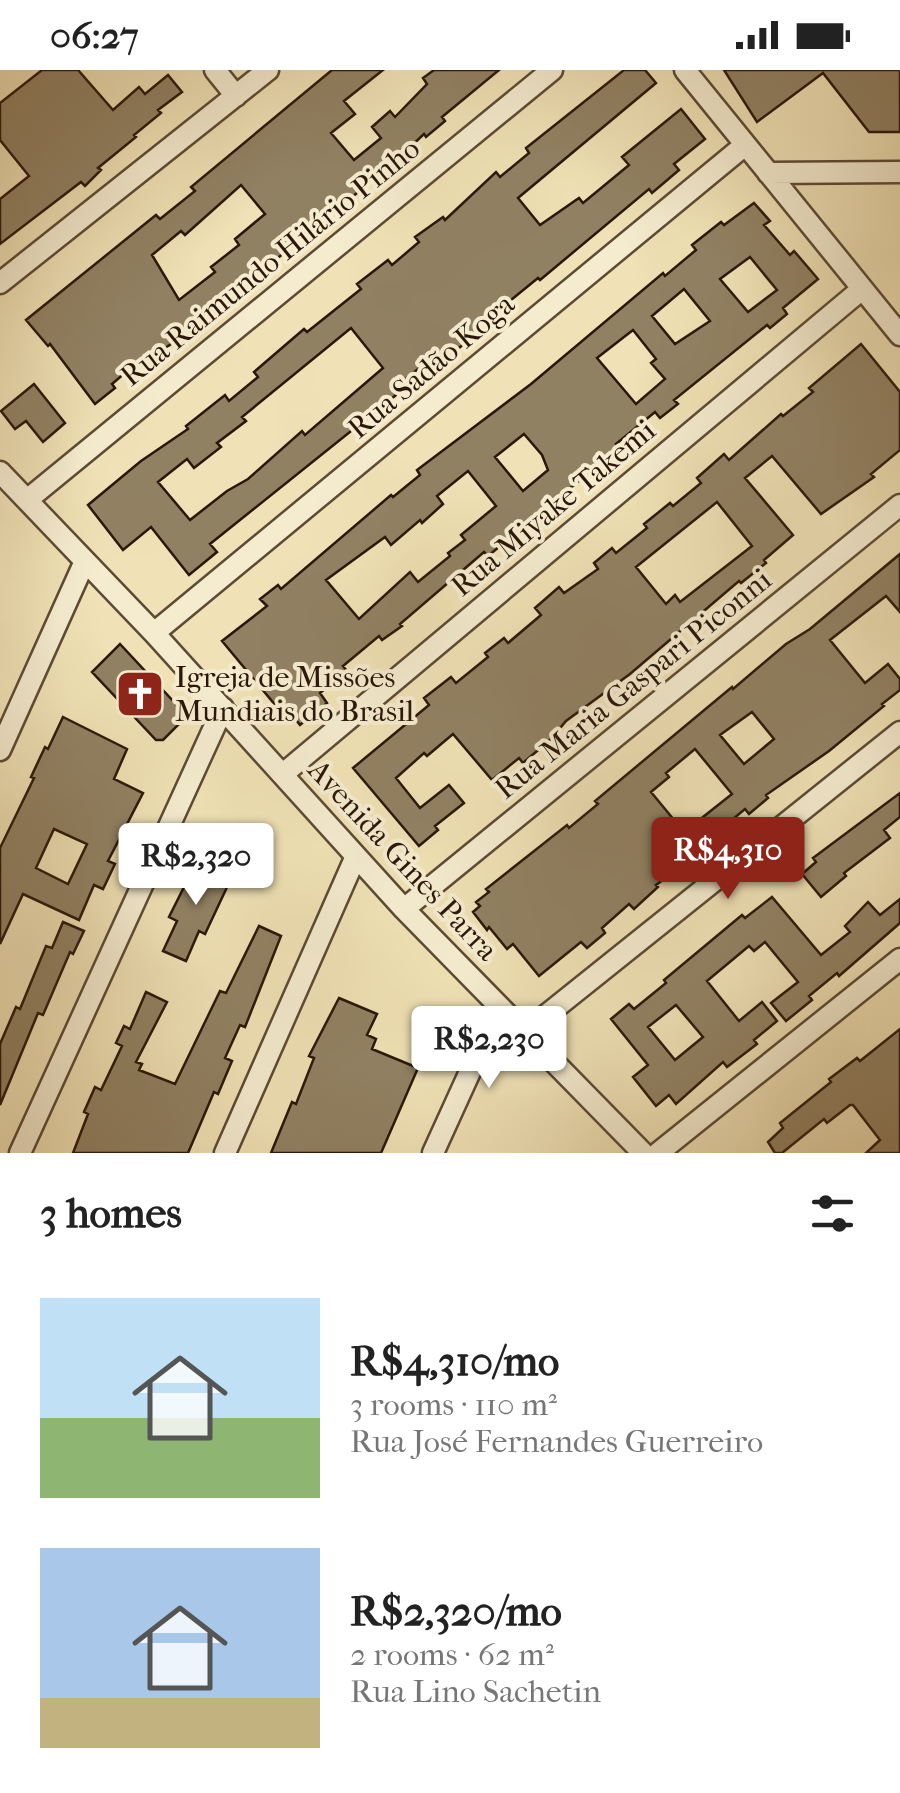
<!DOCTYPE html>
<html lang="en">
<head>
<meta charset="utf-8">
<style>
	:root { --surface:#fff; --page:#f2f2f2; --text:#222; --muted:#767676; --accent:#8f2418 }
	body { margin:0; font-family:"IM FELL French Canon",serif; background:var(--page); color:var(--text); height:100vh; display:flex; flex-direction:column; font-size:38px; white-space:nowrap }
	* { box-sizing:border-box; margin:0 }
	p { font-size:32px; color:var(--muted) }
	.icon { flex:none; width:55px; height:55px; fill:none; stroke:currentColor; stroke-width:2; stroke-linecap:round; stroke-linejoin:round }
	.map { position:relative; height:1083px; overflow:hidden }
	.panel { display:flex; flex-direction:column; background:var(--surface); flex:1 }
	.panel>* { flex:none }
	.price { position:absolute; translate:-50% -85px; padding:0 22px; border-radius:10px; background:#fff; color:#222; font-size:32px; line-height:65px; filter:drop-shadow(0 2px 5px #0008) }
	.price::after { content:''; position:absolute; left:50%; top:60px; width:30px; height:22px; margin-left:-15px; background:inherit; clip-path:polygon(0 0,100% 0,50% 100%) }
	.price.on { background:var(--accent); color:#fff }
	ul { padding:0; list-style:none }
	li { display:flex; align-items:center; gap:30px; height:250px; padding:0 40px }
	li span { display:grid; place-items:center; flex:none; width:280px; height:200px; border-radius:0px; color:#555 }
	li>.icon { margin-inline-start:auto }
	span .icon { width:120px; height:120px; fill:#fffc; stroke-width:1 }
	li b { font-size:42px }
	h2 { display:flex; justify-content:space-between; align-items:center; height:120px; padding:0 40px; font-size:42px }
	.status { display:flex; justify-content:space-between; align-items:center; height:70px; padding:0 50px; background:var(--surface); direction:ltr }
	.status svg { height:28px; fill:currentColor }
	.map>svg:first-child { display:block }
</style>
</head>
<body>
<div class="status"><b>06:27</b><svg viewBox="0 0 49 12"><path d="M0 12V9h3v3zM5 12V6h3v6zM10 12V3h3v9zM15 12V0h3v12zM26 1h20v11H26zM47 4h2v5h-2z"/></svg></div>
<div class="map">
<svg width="900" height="1083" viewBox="0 0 900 1083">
	<rect width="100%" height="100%" fill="#f0e2b6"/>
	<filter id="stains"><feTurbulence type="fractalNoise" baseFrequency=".002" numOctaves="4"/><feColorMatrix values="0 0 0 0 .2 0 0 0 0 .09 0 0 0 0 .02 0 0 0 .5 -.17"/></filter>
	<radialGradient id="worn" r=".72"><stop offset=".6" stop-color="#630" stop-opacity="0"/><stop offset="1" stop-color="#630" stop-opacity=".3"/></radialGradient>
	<path fill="#918163" stroke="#2a1709" stroke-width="2.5" fill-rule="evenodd" d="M42,0h36l35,40 26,-23 6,7 23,-19 14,17 -24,18 3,3 -27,22 2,2 -38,31 3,2 -16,16 -4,-4 -81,62v-45l29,-23 -29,-36v-37z
		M332,0h51l-39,31 11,13 -24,19 23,27 27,-22 -9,-11 18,-16 5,6 32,-33 -4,-6 11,-8h65l-57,47 3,4 -19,16 -2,-3 -33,31 -129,106 -4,-4 -35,28 1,2 -17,14 -34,24 4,5 -28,19 -3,-4 -34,29 3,4 -20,16 -45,-60 -2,2 -22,-26 130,-105 4,4 35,-28 -4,-4zM241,115l24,29 -30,25 4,6 -28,22 4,5 -36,28 -27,-45 29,-24 4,4z
		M624,0h21l11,13 -138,115 22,27 39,-27 4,5 46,-38 -7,-8 59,-48 24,30 -31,25 5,6 -27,23 -3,-4 -109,91 -2,-2 -27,22 2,3 -84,70 -6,-8 -31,25 4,5 -186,149 7,8 -28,23 -38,-48 -28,23 -35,-45 53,-44 47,-32 -2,-3 39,-31 4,6 29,-24 -4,-5 50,-43 3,3 54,-43 -4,-5 31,-24 4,5 27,-23 -4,-5 28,-20 2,3 51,-48 4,5 29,-24 -3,-5zM351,258l32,40 -78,67 -3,-4 -54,48 -21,12 -37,29 -32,-38 29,-23 7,9 27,-21 -4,-4 29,-22 -4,-4z
		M724,0h176v62h-31l-46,-59 -66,49z
		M754,133l16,18 -6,4 26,30 4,-4 24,28 -35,29 4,6 -17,14 -3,-3 -93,75 4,4 -18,14 -5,-6 -39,32 3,4 -131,108 -4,-4 -84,72 2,2 -20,14 -3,-4 -36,30 4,5 -27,22 7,10 -27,22 -8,-10 -6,3 -64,-77 45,-35 -7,-7 18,-14 3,4 110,-94 2,2 27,-22 -3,-5 114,-86 132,-111 2,3 31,-26 -4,-5 29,-23 3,3zM750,187l27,33 -29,22 -28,-33zM684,219l26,32 -35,23 -23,-28zM633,260l23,29 -5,4 14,16 -29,25 -39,-46zM524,364l18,21 6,15 -25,21 -28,-34zM468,401l28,35 -35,29 4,5 -17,13 2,3 -32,26 -8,-10 -51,47 -33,-39 59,-43 6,8 29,-25 2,3 21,-19 -6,-8z
		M861,274l39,48v58l-29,24 3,3 -53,37 -49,-58 -27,22 48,57 -29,25 2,3 -25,20 -2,-2 -109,93 -64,47 -15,18 -28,24 -4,-5 -27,22 -39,-46 -26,22 -3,-3 -28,25 24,30 29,-23 15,18 -29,23 3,4 -19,16 -66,-78 76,-63 -5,-7 27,-21 5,6 32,-26 -3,-4 19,-15 4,5 33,-28 -6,-7 24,-21 5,6 34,-24 -4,-6 18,-15 4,5 31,-25 -3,-4 26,-21 3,3 28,-23 -4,-5 27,-24 5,6 52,-46 2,2 30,-24 -4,-4zM717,432l35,44 -72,56 -5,-7 -9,9 -30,-37z
		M34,314l31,39 -22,19 -17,-21 -11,8 -14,-18z
		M900,484v58l-14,-16 -56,44 35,43 23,-19 12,15v11l-18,14 2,2 -55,45 -63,44 2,3 -19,16 -4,-5 -30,25 5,5 -64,46 2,2 -24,22 -5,-5 -27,24 3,5 -18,15 -6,-6 -42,34 -26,-32 -6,5 -18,-22 -2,3 -14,-18 7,-6 -4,-4 13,-10 -3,-3 81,-64 2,3 29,-24 -3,-3 137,-114 1,2 53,-45 24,-15zM752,642l22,27 -30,25 -24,-29zM695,679l37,45 -48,38 -33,-40 18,-15 -3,-4z
		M120,574l67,72 -24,24h-7l-64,-68z
		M63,647l64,32 -13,30 29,14 -35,68 7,3 -12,25 -9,-4 -15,35 -56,-26 -23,50v-96l34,-70 -3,-1 14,-30 3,2zM54,759l33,15 -19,40 -32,-16z
		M900,723v24l-16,13 6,8 -46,35 2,3 -25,21 -19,-23 14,-12 -3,-4z
		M202,789l25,10 -5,11 7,3 -24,51 -6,-3 -13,30 -23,-10 14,-30 -8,-4 15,-30 3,1z
		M772,827l49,58 29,-23 -5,-6 23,-24 12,13 20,-16v24l-61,53 -2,-3 -28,23 3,4 -26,21 -15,-18 27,-21 -33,-40 -11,9 -5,-5 -42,35 32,40 23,-19 15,19 -23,19 3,4 -30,23 -4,-5 -47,42 -7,-9 -13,11 -23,-29 15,-12 -37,-46 18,-15 5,5 32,-26 -2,-3 78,-65 3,3zM676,935l27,32 -28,23 -27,-33z
		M63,852l21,9 -11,23 -3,-2 -27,63 -5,-2 -38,92v-61l16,-37 4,2 26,-63 6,2z
		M259,856l22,10 -36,91 -5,-2 -15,33 7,3 -14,33 -4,-2 -26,61h-115l15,-39 -4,-2 11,-25 6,3 21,-44 -6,-3 8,-17 6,3 16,-37 21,10 -31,60 6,2 -3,6 36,14 45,-93 6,2z
		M339,928l38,16 -10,21 9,4 -4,10 46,19 -20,46 -17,39h-110l21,-51 4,2 18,-46 -5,-2z
		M900,959v124h-34l14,-13 -27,-35h-3l-23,18 -3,-4 -42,34h-7l-7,-11 15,-14 -3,-5 51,-41 -2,-3 28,-21 3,3z"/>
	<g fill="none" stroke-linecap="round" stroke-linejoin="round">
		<g stroke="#5c4a34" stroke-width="25">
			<path id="street" d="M215,0l21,26
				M685,0l215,265
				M768,103l132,-1
				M0,213l268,-213
				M0,402l154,161 250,276 239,244
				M27,430l525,-430
				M154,563l591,-488
				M0,680l85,-189
				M283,704l579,-485
				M404,839l496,-404
				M524,963l376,-301
				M20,1083l203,-445
				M225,1083l131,-297
				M433,1083l66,-145
				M658,1083l242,-194"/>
		</g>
		<use href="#street" stroke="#f5ecd0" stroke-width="20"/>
	</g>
	<defs>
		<g id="church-square" transform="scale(2.5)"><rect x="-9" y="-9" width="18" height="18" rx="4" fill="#8f2418" stroke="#f5ecd0"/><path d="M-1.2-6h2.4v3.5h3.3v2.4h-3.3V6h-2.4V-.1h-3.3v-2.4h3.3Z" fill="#fff"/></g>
	</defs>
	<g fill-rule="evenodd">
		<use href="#church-square" x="140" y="624"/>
	</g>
	<g text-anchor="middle" stroke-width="8" stroke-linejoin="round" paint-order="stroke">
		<g font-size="30" fill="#2a1709" stroke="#f5ecd0">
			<text transform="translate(270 192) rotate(-39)" y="10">Rua Raimundo Hilário Pinho</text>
			<text transform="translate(431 296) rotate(-40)" y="10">Rua Sadão Koga</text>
			<text transform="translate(553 438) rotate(-40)" y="10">Rua Miyake Takemi</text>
			<text transform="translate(633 614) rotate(-39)" y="10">Rua Maria Gaspari Piconni</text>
			<text transform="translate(403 790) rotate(47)" y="10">Avenida Gines Parra</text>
		</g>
		<g font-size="30" fill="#2a1709" stroke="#f5ecd0" text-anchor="start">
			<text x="175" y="617">Igreja de Missões<tspan x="175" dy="34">Mundiais do Brasil</tspan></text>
		</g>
	</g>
	<rect width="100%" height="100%" filter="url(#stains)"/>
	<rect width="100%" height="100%" fill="url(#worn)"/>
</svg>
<b class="price on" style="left:728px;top:832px">R$4,310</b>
<b class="price" style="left:196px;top:838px">R$2,320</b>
<b class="price" style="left:489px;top:1021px">R$2,230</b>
</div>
<section class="panel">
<h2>3 homes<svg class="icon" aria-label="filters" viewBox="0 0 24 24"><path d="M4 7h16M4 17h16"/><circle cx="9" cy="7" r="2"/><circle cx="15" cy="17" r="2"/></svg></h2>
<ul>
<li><span style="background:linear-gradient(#bfe0f5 60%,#8fb573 0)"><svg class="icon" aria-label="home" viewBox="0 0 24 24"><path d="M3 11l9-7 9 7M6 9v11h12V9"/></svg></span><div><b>R$4,310/mo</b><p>3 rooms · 110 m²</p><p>Rua José Fernandes Guerreiro</p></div></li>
<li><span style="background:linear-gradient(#a9c7e8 75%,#c2b280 0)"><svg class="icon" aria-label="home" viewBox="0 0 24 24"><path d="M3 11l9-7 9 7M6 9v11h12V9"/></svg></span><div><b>R$2,320/mo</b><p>2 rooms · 62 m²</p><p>Rua Lino Sachetin</p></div></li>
</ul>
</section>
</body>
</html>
